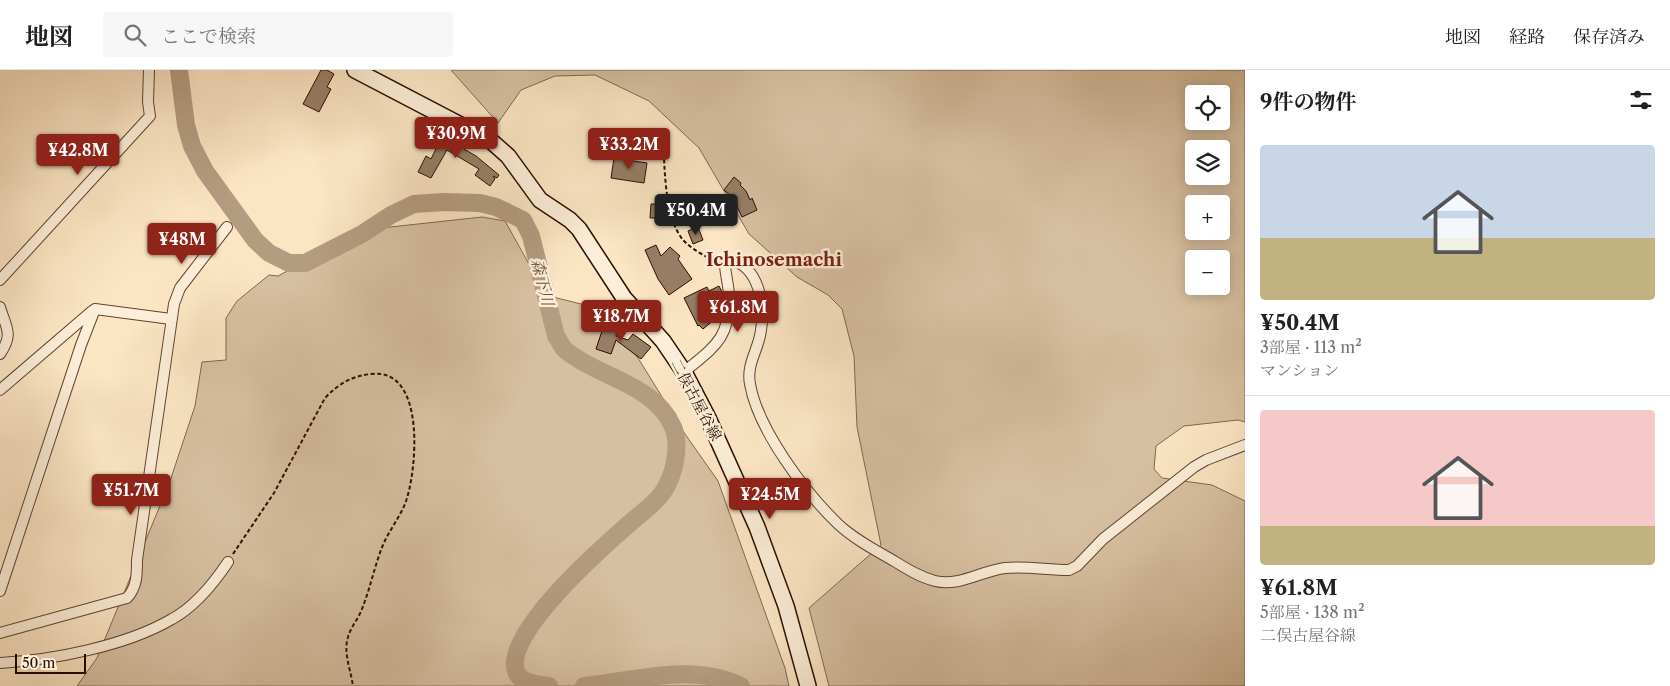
<!DOCTYPE html>
<html lang="ja">
<head>
<meta charset="utf-8">
<style>
	:root { --surface:#fff; --page:#f6f6f6; --text:#202124; --muted:#757577; --line:#e0e0e0; --accent:#8f2418 }
	body { margin:0; font-family:"Libre Caslon Text","Noto Serif JP",serif; background:var(--page); color:var(--text); height:100vh; display:flex; flex-direction:column; font-size:19px; white-space:nowrap }
	* { box-sizing:border-box; margin:0 }
	p { font-size:16px; color:var(--muted) }
	.icon { flex:none; width:28px; height:28px; fill:none; stroke:currentColor; stroke-width:2; stroke-linecap:round; stroke-linejoin:round }
	.map { position:relative; flex:1; overflow:hidden }
	.side { display:flex; flex-direction:column; background:var(--surface); width:425px }
	.side>* { flex:none }
	.tools { position:absolute; left:1185px; top:15px; display:grid; gap:10px }
	.tools a { display:grid; place-items:center; width:45px; height:45px; border-radius:5px; background:var(--surface); box-shadow:0 2px 12px #0003; font-size:25px }
	.scale { position:absolute; left:15px; bottom:12px; width:71px; box-sizing:border-box; padding-left:5px; border:2px solid #2a0e01; border-top:0; font-size:14px; line-height:18px; white-space:nowrap; color:#2a0e01; -webkit-text-stroke:4px #fceed8; paint-order:stroke }
	.price { position:absolute; translate:-50% -42px; padding:0 11px; border-radius:5px; background:var(--accent); color:#fff; font-size:16px; line-height:32px; filter:drop-shadow(0 1px 2px #0008) }
	.price::after { content:''; position:absolute; left:50%; top:30px; width:15px; height:11px; margin-left:-8px; background:inherit; clip-path:polygon(0 0,100% 0,50% 100%) }
	.price.current { background:#222; color:#fff }
	ul { padding:0; list-style:none }
	li { display:grid; align-content:center; gap:10px; height:265px; padding:0 15px }
	li+li { border-top:1px solid var(--line) }
	li span { display:grid; place-items:center; height:155px; border-radius:5px; color:#555 }
	li>.icon { margin-inline-start:auto }
	span .icon { width:90px; height:90px; fill:#fffc; stroke-width:1 }
	li b { font-size:21px }
	h2 { display:flex; justify-content:space-between; align-items:center; height:60px; padding:0 15px; font-size:21px }
	header { display:flex; align-items:center; gap:30px; box-sizing:border-box; height:70px; padding:0 25px; background:var(--surface); border-bottom:1px solid var(--line) }
	header strong { font-size:24px }
	nav { display:flex; gap:28px; margin-inline-start:auto; font-size:18px }
	.search { width:350px; height:45px; background:var(--page); display:flex; align-items:center; gap:12px; box-sizing:border-box; padding:0 18px; border-radius:5px; color:var(--muted); font-size:19px }
	main { display:flex; flex:1; min-height:0 }
	.map>svg:first-child { display:block }
</style>
</head>
<body>
<header>
<strong>地図</strong>
<div class="search"><svg class="icon" aria-label="search" viewBox="0 0 24 24"><circle cx="10" cy="10" r="6"/><path d="M15 15l6 6"/></svg>ここで検索</div>
<nav><a>地図</a><a>経路</a><a>保存済み</a></nav>
</header>
<main>
<div class="map">
<svg width="1245" height="616" viewBox="0 0 1245 616">
	<rect width="100%" height="100%" fill="#fbe5c3"/>
	<filter id="stains"><feTurbulence type="fractalNoise" baseFrequency=".004" numOctaves="4"/><feColorMatrix values="0 0 0 0 .2 0 0 0 0 .09 0 0 0 0 .02 0 0 0 .5 -.17"/></filter>
	<radialGradient id="worn" r=".72"><stop offset=".6" stop-color="#630" stop-opacity="0"/><stop offset="1" stop-color="#630" stop-opacity=".3"/></radialGradient>
	<path fill="#d7c0a2" stroke="#806752" fill-rule="evenodd" d="M451,0h794v352l-7,-2 -54,6 -28,20 -2,23 8,9 50,7 33,16v185h-416l-20,-78 72,-63 -24,-118 -3,-71 -12,-47 -14,-14 -31,-18 -48,-43 -50,-86 -50,-47 -54,-26 -40,1 -34,14 -23,33zM1194,24h27v27h-27zM1194,79h27v27h-27zM1194,134h27v27h-27zM1194,189h27v27h-27z
		M482,147l23,4 24,43 20,32 36,9 26,19 27,34 47,76 33,47 67,187 4,18h-712l20,-28 72,-174 26,-78 7,-44 24,-2v-42l11,-17 32,-26 9,1 85,-46z"/>
	<g fill="none" stroke-linecap="round" stroke-linejoin="round">
		<path stroke="#b49c81" stroke-width="18" d="M179,0l7,55 6,21 13,25 50,69 14,13 20,10h16l57,-29 29,-19 23,-11 30,-2 36,1 16,4 27,13 8,16 25,100c3,4 5,9 8,13 5,5 13,9 19,13 31,18 74,28 90,65 8,19 1,49 -10,65 -9,13 -22,21 -33,31 -25,22 -135,117 -112,152 6,9 22,10 31,11
			M584,616c50,-5 109,-24 157,0"/>
	</g>
	<path fill="#977e66" stroke="#2a0e01" d="M321,0h6l7,4 -7,13 4,2 -12,23 -16,-8z
		M446,58l8,4 -3,7 15,8 -2,2 12,7 23,19 -2,3 -4,-2 2,3 -5,7 -15,-11 4,-6 -32,-19 -16,28 -13,-6 8,-16 5,3z
		M614,88l33,5 -3,20 -33,-5z
		M734,107l7,6 -1,2 6,6 4,9 2,-2 5,12 -15,7 -9,-19 -9,-8z
		M657,132l9,1 -2,19h-9v-4h-5l1,-14h5z
		M702,133l4,9 13,-8 5,10 -31,14 -5,-19z
		M698,157l5,13 -10,4 -5,-13z
		M656,175l5,11 9,-9 10,9 -2,3 14,20 -23,16 -11,-16 -13,-29z
		M719,216l3,6v7l-17,9 10,11 -12,10 -4,-4 -1,1 -14,-28 23,-11 2,4z
		M605,252l14,4 -3,10 12,4 5,-6 18,13 -10,12 -25,-19 -5,14 -15,-5z"/>
	<g fill="none" stroke-linecap="round" stroke-linejoin="round">
		<g stroke="#5e4432" stroke-width="12">
			<path id="street" d="M0,210l150,-164 -2,-14 1,-32
				M0,237c6,21 14,27 0,47
				M95,239l76,10
				M684,302c30,-25 46,-33 45,-75 0,-10 -3,-20 -4,-31l6,-6c28,7 34,44 30,70 -2,19 -15,34 -11,54 8,46 55,108 88,140 16,15 37,26 56,37 13,8 26,16 41,20 24,6 46,-10 70,-13 21,-2 43,2 64,2l8,-4 26,-27 91,-72 12,-7 39,-15
				M0,320l92,-79
				M0,521l81,-246 14,-36
				M0,563l127,-35c10,-11 10,-23 10,-38l37,-256 6,-16 47,-61
				M0,593c53,-3 126,-17 172,-44 22,-12 42,-36 56,-57"/>
		</g>
		<g stroke="#2a0e01" stroke-width="18">
			<path id="secondary" d="M355,0l136,71 17,15 32,44 30,20 9,9 45,69 39,43 21,31 24,46 49,109 29,79 22,80"/>
		</g>
		<path stroke="#2a0e01" stroke-width="2" stroke-dasharray="4 2.5" stroke-linecap="butt" d="M663,70c2,28 1,79 21,101 9,9 21,15 32,21
			M233,484l41,-61 51,-95c13,-14 27,-22 46,-24 56,-7 46,99 34,130 -6,14 -16,27 -22,41 -8,19 -12,41 -20,61 -3,11 -12,20 -15,31 -5,15 3,34 5,49"/>
		<use href="#street" stroke="#fceed8" stroke-width="10"/>
		<use href="#secondary" stroke="#fceed8" stroke-width="15"/>
	</g>
	<g text-anchor="middle" stroke-width="5" stroke-linejoin="round" paint-order="stroke">
		<g font-size="15" fill="#2a0e01" stroke="#fceed8">
			<text transform="translate(696 330) rotate(62)" y="5">二俣古屋谷線</text>
		</g>
		<g font-size="16" font-style="italic" fill="#684e3b" stroke="#fceed8">
			<text transform="translate(543 212) rotate(76)" y="6">森下川</text>
		</g>
		<g font-size="18" font-weight="bold" fill="#7a1f14" stroke="#fceed8">
			<text x="774" y="196">Ichinosemachi</text>
		</g>
	</g>
	<rect width="100%" height="100%" filter="url(#stains)"/>
	<rect width="100%" height="100%" fill="url(#worn)"/>
</svg>
<div class="tools">
<a><svg class="icon" aria-label="locate" viewBox="0 0 24 24"><circle cx="12" cy="12" r="6"/><path d="M12 2v4M12 18v4M2 12h4M18 12h4"/></svg></a>
<a><svg class="icon" aria-label="layers" viewBox="0 0 24 24"><path d="M12 4l9 5-9 5-9-5zM3 14l9 5 9-5"/></svg></a>
<a>+</a>
<a>−</a>
</div>
<div class="scale">50 m</div>
<b class="price" style="left:456px;top:89px">¥30.9M</b>
<b class="price" style="left:629px;top:100px">¥33.2M</b>
<b class="price" style="left:78px;top:106px">¥42.8M</b>
<b class="price current" style="left:696px;top:166px">¥50.4M</b>
<b class="price" style="left:182px;top:195px">¥48M</b>
<b class="price" style="left:738px;top:263px">¥61.8M</b>
<b class="price" style="left:621px;top:272px">¥18.7M</b>
<b class="price" style="left:131px;top:446px">¥51.7M</b>
<b class="price" style="left:770px;top:450px">¥24.5M</b>
</div>
<section class="side">
<h2>9件の物件<svg class="icon" aria-label="filters" viewBox="0 0 24 24"><path d="M4 7h16M4 17h16"/><circle cx="9" cy="7" r="2"/><circle cx="15" cy="17" r="2"/></svg></h2>
<ul>
<li><span style="background:linear-gradient(#c9d6e8 60%,#c2b280 0)"><svg class="icon" aria-label="home" viewBox="0 0 24 24"><path d="M3 11l9-7 9 7M6 9v11h12V9"/></svg></span><div><b>¥50.4M</b><p>3部屋 · 113 m²</p><p>マンション</p></div></li>
<li><span style="background:linear-gradient(#f6c9c9 75%,#c2b280 0)"><svg class="icon" aria-label="home" viewBox="0 0 24 24"><path d="M3 11l9-7 9 7M6 9v11h12V9"/></svg></span><div><b>¥61.8M</b><p>5部屋 · 138 m²</p><p>二俣古屋谷線</p></div></li>
</ul>
</section>
</main>
</body>
</html>
